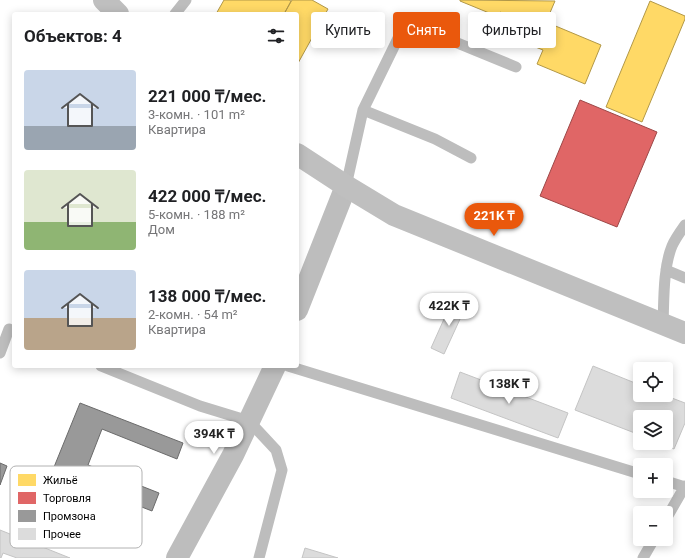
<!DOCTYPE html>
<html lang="ru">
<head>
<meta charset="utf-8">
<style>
	:root { --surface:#fff; --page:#f6f6f6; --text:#202124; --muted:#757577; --accent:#ea580c }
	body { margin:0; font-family:Roboto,sans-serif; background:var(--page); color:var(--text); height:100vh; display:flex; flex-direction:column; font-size:15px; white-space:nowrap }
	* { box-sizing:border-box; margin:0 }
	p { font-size:13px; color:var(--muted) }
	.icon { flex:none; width:22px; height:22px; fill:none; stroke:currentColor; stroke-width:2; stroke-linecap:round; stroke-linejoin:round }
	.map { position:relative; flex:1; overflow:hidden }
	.details { position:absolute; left:12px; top:12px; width:287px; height:356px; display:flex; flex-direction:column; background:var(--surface); border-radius:4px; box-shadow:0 2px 10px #0003 }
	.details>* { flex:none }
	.hud { position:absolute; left:311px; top:12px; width:314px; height:36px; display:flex; gap:8px }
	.fabs { position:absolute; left:633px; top:362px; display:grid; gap:8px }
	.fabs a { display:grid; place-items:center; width:40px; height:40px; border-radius:4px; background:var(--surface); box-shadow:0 2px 10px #0003; font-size:20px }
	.price { position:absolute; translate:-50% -34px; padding:0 9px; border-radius:14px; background:#fff; color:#222; font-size:13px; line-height:26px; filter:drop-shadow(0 1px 2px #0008) }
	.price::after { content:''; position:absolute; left:50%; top:24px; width:12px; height:9px; margin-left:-6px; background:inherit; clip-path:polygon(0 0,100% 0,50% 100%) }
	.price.on { background:var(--accent); color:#fff }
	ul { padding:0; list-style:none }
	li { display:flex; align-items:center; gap:12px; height:100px; padding:0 12px }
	li span { display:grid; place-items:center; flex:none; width:112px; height:80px; border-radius:4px; color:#555 }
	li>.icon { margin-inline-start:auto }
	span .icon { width:48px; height:48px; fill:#fffc; stroke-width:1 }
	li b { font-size:17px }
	h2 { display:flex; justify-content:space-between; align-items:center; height:48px; padding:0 12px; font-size:17px }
	.pill { padding:0 14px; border-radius:4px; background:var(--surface); box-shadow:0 2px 10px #0003; font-size:14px; line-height:36px }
	.pill.on { background:var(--accent); color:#fff }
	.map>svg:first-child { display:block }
</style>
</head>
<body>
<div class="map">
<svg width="685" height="558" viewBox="0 0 685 558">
	<rect width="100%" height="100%" fill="#fff"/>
	<path fill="#ffd966" stroke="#b29847" d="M224,0h65l2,1 -7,13h-68z
		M292,0h20l16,9 -31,56v-51h-13z
		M460,0l95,1 -9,21 55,23 -16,39 -48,-20 6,-14 -43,-17 8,-18 -8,-3 -1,5 -39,-16z
		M650,1l35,15v3l-43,103 -36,-15z"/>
	<path fill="#e06666" stroke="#9d4747" d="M580,100l77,32 -40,95 -77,-31z"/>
	<path fill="#999" stroke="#6b6b6b" d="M80,403l103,40 -6,16 -75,-30 -14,36 71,28 -7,18 -100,-39z
		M0,463l7,3 -7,19z"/>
	<path fill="#dcdcdc" stroke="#c4c4c4" d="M453,299l13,7 -22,48 -13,-6z
		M593,366l47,19v10h24l21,8v20l-11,26 -15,-6h7v-26h-26v18l-65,-25z
		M460,372l108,41 -10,25 -107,-40z
		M0,530l70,28h-53l-14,-5 -2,5h-1z
		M305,548l33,10h-36z"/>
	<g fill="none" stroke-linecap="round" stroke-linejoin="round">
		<path stroke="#bdbdbd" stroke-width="11" d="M175,14l11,-14
			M363,110l72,29 36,19
			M346,186l17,-76 43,-88 110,45
			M666,270l19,8
			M663,324c1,-24 0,-56 9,-78 3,-7 8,-14 13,-21
			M0,353l9,-24
			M101,366l99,40 49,15 27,29 6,20 -23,88
			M288,366l352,108
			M666,481l19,6
			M666,519l19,-33
			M643,558l11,-19"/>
		<path stroke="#bdbdbd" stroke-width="22" d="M297,310l49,-124
			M177,558l56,-103 42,-89"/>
		<path stroke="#bfbfbf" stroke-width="22" d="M104,0l14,14
			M297,154l49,32 48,29 291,118"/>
	</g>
	<rect x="10" y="466" width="132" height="82" rx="6" fill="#fff" stroke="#b2b2b2" stroke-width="1"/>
	<rect x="18" y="474" width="18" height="12" fill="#ffd966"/>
	<rect x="18" y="492" width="18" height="12" fill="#e06666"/>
	<rect x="18" y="510" width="18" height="12" fill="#999"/>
	<rect x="18" y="528" width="18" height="12" fill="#dcdcdc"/>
	<g font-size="11" fill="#000">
		<text x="43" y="484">Жильё</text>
		<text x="43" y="502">Торговля</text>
		<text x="43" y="520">Промзона</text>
		<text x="43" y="538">Прочее</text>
	</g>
</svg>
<div class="fabs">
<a><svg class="icon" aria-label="locate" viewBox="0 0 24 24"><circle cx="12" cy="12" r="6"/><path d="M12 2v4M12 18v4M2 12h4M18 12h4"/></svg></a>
<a><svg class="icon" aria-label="layers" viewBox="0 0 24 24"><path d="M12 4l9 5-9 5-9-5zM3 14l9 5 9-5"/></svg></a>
<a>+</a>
<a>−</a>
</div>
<b class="price on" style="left:494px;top:237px">221K ₸</b>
<b class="price" style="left:449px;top:327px">422K ₸</b>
<b class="price" style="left:509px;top:405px">138K ₸</b>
<b class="price" style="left:214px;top:455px">394K ₸</b>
<div class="hud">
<a class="pill">Купить</a>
<a class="pill on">Снять</a>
<a class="pill">Фильтры</a>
</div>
<section class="details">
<h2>Объектов: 4<svg class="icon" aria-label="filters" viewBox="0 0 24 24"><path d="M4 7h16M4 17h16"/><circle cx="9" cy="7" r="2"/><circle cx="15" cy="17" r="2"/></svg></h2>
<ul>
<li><span style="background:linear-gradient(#c9d6e8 70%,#9aa5b1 0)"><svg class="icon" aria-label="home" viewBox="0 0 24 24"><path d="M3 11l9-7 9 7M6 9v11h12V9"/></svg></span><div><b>221 000 ₸/мес.</b><p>3-комн. · 101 m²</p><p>Квартира</p></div></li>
<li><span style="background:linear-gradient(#dfe7d0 65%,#8fb573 0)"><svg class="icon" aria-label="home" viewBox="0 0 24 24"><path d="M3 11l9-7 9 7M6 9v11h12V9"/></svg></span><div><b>422 000 ₸/мес.</b><p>5-комн. · 188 m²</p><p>Дом</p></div></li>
<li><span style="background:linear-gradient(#c9d6e8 60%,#b9a48a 0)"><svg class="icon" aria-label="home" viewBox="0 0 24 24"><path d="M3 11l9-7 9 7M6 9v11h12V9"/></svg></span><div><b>138 000 ₸/мес.</b><p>2-комн. · 54 m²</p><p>Квартира</p></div></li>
</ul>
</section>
</div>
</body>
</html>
